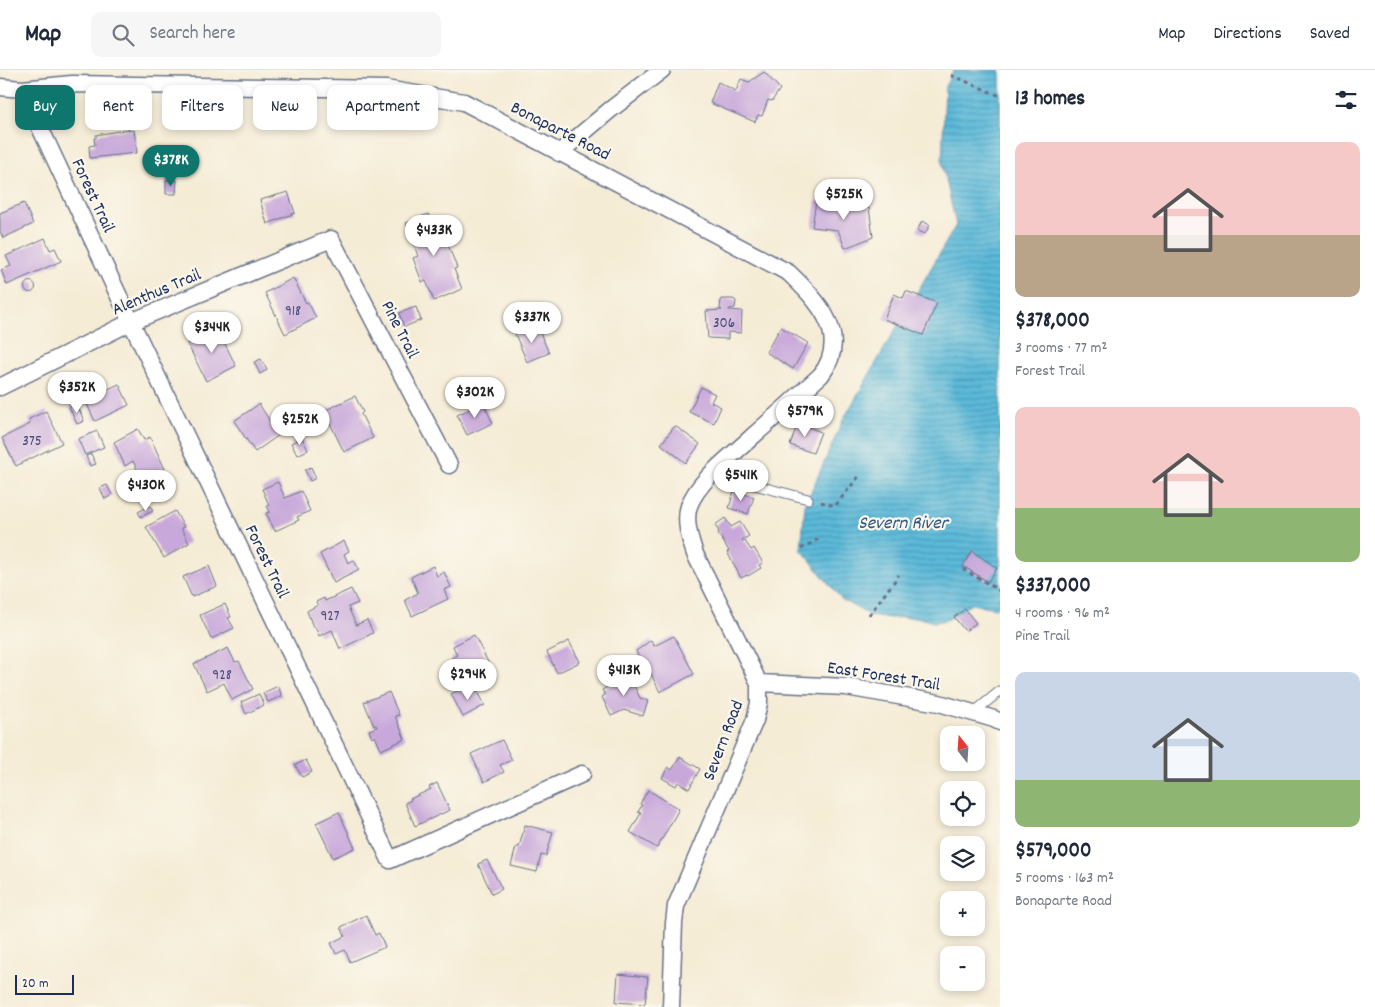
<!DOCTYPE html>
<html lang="en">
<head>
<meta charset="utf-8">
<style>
	:root { --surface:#fff; --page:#f6f6f7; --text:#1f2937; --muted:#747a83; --line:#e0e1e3; --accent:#0f766e }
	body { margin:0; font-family:Dekko,sans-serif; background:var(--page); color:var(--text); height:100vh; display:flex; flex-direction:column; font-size:19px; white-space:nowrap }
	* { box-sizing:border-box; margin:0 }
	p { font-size:16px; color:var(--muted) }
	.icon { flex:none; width:28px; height:28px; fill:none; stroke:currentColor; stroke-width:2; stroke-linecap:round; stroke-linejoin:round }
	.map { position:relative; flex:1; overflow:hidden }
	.panel { display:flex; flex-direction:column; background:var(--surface); width:375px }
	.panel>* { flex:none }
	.banner { position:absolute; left:15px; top:15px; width:475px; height:45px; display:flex; gap:10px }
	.needle { width:32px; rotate:343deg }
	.fabs { position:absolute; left:940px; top:656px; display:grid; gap:10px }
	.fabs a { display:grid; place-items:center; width:45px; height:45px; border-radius:10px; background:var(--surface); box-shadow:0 2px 8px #0003; font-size:25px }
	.scale { position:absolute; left:15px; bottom:12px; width:59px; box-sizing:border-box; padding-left:5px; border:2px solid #1b2f5e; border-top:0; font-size:14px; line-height:18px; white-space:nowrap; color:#1b2f5e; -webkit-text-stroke:4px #fbf7ec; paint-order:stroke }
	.price { position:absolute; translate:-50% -42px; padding:0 11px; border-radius:18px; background:#fff; color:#222; font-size:16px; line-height:32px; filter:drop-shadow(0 1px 2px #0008) }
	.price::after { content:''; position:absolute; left:50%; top:30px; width:15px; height:11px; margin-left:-8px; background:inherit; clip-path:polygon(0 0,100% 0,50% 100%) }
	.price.current { background:var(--accent); color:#fff }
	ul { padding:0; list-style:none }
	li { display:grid; align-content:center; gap:10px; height:265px; padding:0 15px }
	li span { display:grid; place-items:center; height:155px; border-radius:10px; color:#555 }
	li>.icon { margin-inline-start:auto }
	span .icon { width:90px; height:90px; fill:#fffc; stroke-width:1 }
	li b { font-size:21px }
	h2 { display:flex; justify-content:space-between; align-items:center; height:60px; padding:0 15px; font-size:21px }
	.tag { padding:0 18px; border-radius:10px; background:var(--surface); box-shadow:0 2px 8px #0003; font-size:18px; line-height:45px }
	.tag.current { background:var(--accent); color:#fff }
	header { display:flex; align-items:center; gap:30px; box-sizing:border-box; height:70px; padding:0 25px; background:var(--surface); border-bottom:1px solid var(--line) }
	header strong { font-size:24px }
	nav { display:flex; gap:28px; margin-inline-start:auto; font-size:18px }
	.search { width:350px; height:45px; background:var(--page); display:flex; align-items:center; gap:12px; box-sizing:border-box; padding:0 18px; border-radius:10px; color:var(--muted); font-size:19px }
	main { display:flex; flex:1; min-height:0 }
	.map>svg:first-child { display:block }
</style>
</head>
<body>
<header>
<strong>Map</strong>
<div class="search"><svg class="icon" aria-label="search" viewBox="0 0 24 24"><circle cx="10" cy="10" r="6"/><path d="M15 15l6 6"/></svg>Search here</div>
<nav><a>Map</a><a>Directions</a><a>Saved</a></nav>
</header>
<main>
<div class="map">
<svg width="1000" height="937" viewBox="0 0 1000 937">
	<defs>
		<pattern id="water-rules" width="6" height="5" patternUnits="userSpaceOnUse" patternTransform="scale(1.25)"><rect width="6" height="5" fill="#5bb9d9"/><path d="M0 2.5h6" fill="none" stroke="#4a97b3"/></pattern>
	</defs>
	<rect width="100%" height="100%" fill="#fbf7ec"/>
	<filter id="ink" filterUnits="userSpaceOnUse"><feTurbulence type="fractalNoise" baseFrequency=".02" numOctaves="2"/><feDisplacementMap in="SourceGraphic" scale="10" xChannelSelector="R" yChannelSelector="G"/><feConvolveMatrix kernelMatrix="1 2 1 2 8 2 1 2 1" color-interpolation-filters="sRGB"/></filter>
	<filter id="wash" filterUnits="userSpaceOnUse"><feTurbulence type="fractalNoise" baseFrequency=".0096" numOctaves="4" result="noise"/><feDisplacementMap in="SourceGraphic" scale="20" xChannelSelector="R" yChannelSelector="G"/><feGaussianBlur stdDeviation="1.12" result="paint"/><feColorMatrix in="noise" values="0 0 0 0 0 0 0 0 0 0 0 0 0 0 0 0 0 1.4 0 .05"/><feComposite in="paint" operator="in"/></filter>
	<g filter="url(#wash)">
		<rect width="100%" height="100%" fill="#f5ecd6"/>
		<path fill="url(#water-rules)" stroke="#3b749c" d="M954,0h46v533l-4,5 -25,-4 -24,16 -13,2 -18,-5 -26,1 -21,-3 -27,-15 -41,-51 4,-44 38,-85 113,-195 -14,-63 3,-76z"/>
		<g id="blocks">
			<path fill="#c8a8da" d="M764,2l16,17 -8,12 -4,-1 -6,16 -4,-1 -3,7 -45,-19 8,-21 18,9 5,-12 8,3z
				M129,59v2l5,-1 3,23 -47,5 -1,-12 6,-1 -1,-7h2v-3z
				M166,110h11l-1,14h-10z
				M288,122l7,21 -28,11 -7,-24z
				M816,131l53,7 4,29 -28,11 -7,-18 -26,-3z
				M24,133l9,21 -30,14 -3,-7v-18z
				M428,144l4,10 7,-3 18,47 -3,1 8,20 -28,12 -8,-20 -4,1 -9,-24 5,-2 -12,-33z
				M922,151l8,4 -5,9 -8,-3z
				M45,168l5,12 5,-2 6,13 -54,24 -6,-15 10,-4 -5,-10z
				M293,208l13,25 2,-1 8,16 -31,16 -20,-41z
				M24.5 217a5.5 5.5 0 1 1 11 0a5.5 5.5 0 1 1-11 0Z
				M906,221l31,12 -14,32 -39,-16 10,-25 9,4z
				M721,229h12l3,2 -1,7 -6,1v1l13,1 -1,22 -13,-1v7l-20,-1 -2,-27 16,-1 -2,-1z
				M416,237l5,13 -17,7 -5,-14z
				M534,256l1,4 3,-2 11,25 -22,9 -12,-28z
				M781,257l27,16 -15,26 -27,-17z
				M217,258l19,38 -30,15 -19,-38z
				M261,289l6,11 -7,4 -6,-12z
				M119,314l10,21 -34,16 -10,-21z
				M701,317l14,7 -4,8 10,5 -7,16 -25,-11z
				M355,326l8,16 -2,2 12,24 -29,14 -20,-41z
				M483,333l10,20 -26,12 -10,-20z
				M77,334l7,17 -7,3 -8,-17z
				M259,334l20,31 -24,17 -21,-31z
				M46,341l16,32 -46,23 -14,-28 28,-14 -1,-5z
				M798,353l23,9 -8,21 -23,-8z
				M675,356l25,18 -14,19 -25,-19z
				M138,359l6,11 6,-3 15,32 -6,3 1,2 -17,8 -10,-21 -8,5 -11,-24z
				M97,361l7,16 -19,8 -7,-16z
				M302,368l6,12 -11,5 -6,-12z
				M91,384l5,10 -6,2 -4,-10z
				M311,397l5,11 -6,3 -5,-11z
				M278,412l7,16 16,-7 9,20 -13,6 2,3 -24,11 -9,-18 4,-1 -3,-6 2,-1 -7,-16z
				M107,415l5,10 -7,4 -5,-11z
				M734,421l20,6 -6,17 -19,-6z
				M150,436l3,5 -12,6 -3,-5z
				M175,441l9,16 -3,1 8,15 -25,15 -18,-31z
				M725,448l6,9 9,-5 9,14 -7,4 1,2 2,-1 6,9 3,-2 9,15 -4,2 2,3 -13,8 -1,-1 -6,3 -14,-26 2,-1 -11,-18 1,-1 -4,-7z
				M344,471l5,10 -5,3 4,9 6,-3 5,10 -25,13 -14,-29z
				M972,481l25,17 -9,14 -25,-16z
				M209,496l8,20 -25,11 -9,-20z
				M433,496l4,10 7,-4 7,15 -7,3 4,9 -36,17 -7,-16 13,-7 -7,-16z
				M351,519l7,14 -10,4 8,18 11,-5 6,13 -33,16 -8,-19 -13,6 -4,-9h-2l-6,-16 11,-6 -2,-3 8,-4 1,3z
				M225,534l6,13 -3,1 6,10 -23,11 -11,-24z
				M965,539l11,14 -11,8 -11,-14z
				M474,565l16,31 -28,14 -11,-22 6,-3 -4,-9z
				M674,566l20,38 -34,18 -10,-20 -3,2 -11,-23 15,-11 3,6z
				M569,571l11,21 -23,11 -10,-21z
				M228,578l7,14 4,-1 14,28 -21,11 -8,-17 -17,8 -13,-27z
				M627,601l13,27 8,3 -5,15 -19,-6 -13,6 -9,-19 3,-2 -3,-5 11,-6 -2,-5z
				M278,616l4,10 -14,6 -5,-9z
				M464,618l2,5 10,-5 9,17 -22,12 -12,-23z
				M389,622l10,23 -4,1 10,23 -24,11 -6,-14 -3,2 -3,-8 8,-3 -1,-2 -2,1 -10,-24z
				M259,624l5,11 -18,9 -5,-12z
				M502,670l10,20 -12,5 4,7 -20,10 -13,-28z
				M680,687l20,12 -11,20 -11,-7 -2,4 -14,-8 6,-11 4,3z
				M306,690l6,12 -10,5 -7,-12z
				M437,713l13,27 -35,16 -10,-23 6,-3 -1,-1 21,-10 -2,-2z
				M648,720l31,19 -22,39 -27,-16 11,-19 -3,-1 4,-7 -2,-1z
				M339,742l16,36 -22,10 -17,-35z
				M525,755l28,7 -7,24 -5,-1 -4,17 -26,-6 5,-19h3z
				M487,790l15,29 -10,5 -14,-30z
				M366,845l9,20 4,-2 6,14 -35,15 -5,-12 -9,4 -5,-11 14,-7 -4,-9z
				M618,904l30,3 -3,27 -29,-2z"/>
		</g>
	</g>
	<g filter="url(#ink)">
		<use href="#blocks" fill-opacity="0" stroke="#677188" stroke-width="1"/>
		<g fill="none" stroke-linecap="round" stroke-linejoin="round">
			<g stroke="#677188" stroke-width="11">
				<path id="service" d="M713,404l95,25
					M973,643l27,-22"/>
			</g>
			<g stroke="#677188" stroke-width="19">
				<path id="minor" d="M0,17l22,2 50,-5 314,5 78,13 325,171c29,28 62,62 32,102 -22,20 -45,41 -68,61 -20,19 -55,44 -64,70 -5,15 1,33 6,48l64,129v20l-4,17 -79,186 -2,17 -3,84
					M22,19l109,233 259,538 192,-86
					M559,83l51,-43 52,-40
					M0,317l131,-65 200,-83 118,226
					M759,613l87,4 93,16 55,16 6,3"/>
			</g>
			<path stroke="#677188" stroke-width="3" stroke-dasharray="4 4" stroke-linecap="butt" d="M951,5l49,21
				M821,432l14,4 25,-31
				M801,479l21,-12
				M963,499l37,22
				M869,545l30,-40"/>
			<use href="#service" stroke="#fff" stroke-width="9"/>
			<use href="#minor" stroke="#fff" stroke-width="16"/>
		</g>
	</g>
	<g text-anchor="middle" stroke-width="4.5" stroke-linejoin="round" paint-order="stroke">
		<g font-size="15" fill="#464d7d">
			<text x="293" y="245">918</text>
			<text x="724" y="257">306</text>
			<text x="32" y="375">375</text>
			<text x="330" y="550">927</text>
			<text x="222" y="609">928</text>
		</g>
		<g font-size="18" fill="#1b2f5e" stroke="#fbf7ec">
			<text transform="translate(561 60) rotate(27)" y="6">Bonaparte Road</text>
			<text transform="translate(94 125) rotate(65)" y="6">Forest Trail</text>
			<text transform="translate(156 221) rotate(-23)" y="6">Alenthus Trail</text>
			<text transform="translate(401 259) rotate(63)" y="6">Pine Trail</text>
			<text transform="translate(268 491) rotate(64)" y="6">Forest Trail</text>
			<text transform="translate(884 605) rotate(9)" y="6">East Forest Trail</text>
			<text transform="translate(722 670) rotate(-69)" y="6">Severn Road</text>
		</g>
		<g font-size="19" font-style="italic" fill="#2e5883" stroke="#fbf7ec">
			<text x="903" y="458">Severn River</text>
		</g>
	</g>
</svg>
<div class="fabs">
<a><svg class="needle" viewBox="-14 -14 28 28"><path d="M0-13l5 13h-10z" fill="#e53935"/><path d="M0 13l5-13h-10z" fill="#747a83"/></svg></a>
<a><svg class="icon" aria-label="locate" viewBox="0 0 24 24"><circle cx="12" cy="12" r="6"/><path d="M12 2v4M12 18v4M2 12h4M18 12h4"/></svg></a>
<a><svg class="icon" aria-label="layers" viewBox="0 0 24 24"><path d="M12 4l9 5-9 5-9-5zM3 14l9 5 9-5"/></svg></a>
<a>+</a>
<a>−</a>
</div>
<div class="scale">20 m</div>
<b class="price current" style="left:171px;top:117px">$378K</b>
<b class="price" style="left:844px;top:151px">$525K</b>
<b class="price" style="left:434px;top:187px">$433K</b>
<b class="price" style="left:532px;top:274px">$337K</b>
<b class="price" style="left:212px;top:284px">$344K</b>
<b class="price" style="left:77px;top:344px">$352K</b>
<b class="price" style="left:475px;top:349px">$302K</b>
<b class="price" style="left:805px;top:368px">$579K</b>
<b class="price" style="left:300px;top:376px">$252K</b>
<b class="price" style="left:741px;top:432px">$541K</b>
<b class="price" style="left:146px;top:442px">$430K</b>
<b class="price" style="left:624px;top:627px">$413K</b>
<b class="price" style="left:468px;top:631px">$294K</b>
<div class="banner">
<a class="tag current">Buy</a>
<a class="tag">Rent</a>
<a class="tag">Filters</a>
<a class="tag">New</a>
<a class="tag">Apartment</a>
</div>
</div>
<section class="panel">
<h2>13 homes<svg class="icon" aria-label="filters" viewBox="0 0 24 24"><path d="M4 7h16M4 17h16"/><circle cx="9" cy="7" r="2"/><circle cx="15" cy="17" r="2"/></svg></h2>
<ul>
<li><span style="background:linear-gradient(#f6c9c9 60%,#b9a48a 0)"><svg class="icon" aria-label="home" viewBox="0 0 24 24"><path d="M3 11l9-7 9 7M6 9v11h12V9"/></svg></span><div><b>$378,000</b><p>3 rooms · 77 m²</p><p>Forest Trail</p></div></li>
<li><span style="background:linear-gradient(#f6c9c9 65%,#8fb573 0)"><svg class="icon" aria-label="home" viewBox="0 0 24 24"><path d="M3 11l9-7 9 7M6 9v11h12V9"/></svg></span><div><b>$337,000</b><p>4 rooms · 96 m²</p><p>Pine Trail</p></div></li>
<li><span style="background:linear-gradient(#c9d6e8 70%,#8fb573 0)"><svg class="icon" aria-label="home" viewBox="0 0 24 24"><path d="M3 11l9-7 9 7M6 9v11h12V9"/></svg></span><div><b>$579,000</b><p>5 rooms · 163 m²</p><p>Bonaparte Road</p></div></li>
</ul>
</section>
</main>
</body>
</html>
